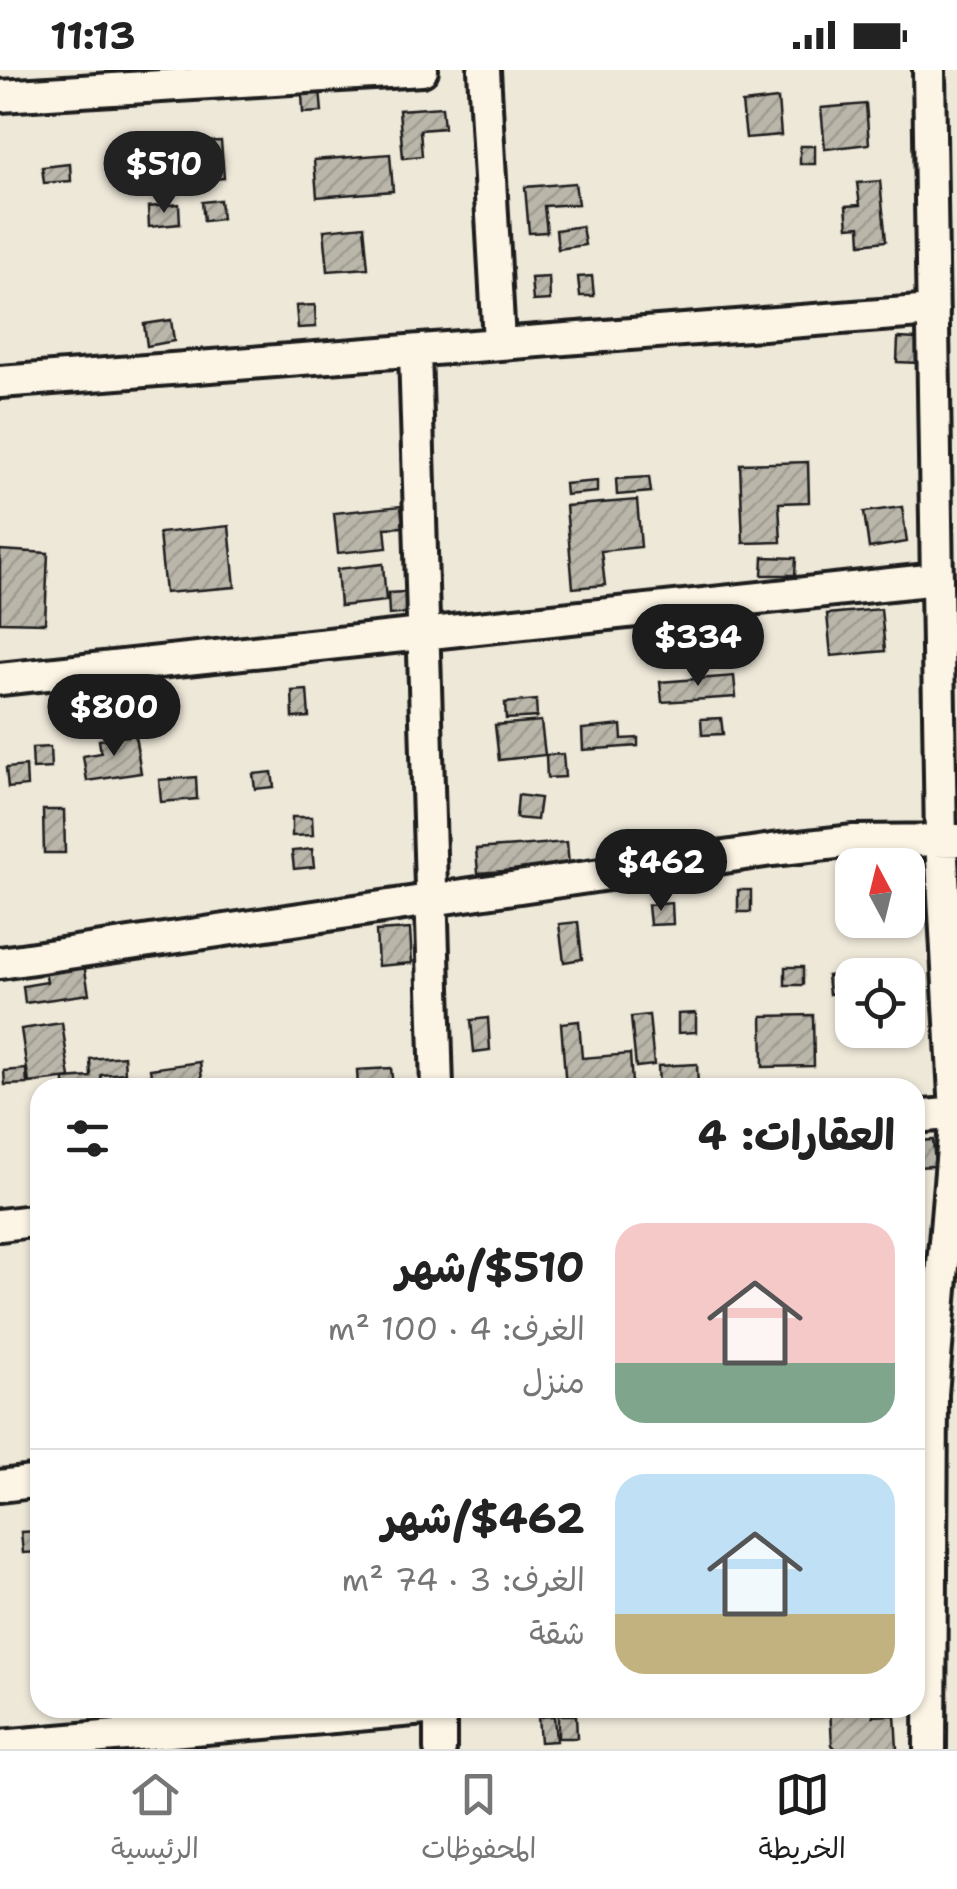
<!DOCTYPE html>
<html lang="ar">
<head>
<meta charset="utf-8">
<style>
	:root { --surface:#fff; --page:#f6f6f6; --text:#222; --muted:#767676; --line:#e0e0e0; --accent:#1c1c1c }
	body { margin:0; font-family:"Shantell Sans","Playpen Sans Arabic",sans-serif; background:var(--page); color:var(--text); direction:rtl; height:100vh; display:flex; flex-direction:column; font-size:38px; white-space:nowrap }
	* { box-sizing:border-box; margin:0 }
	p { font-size:32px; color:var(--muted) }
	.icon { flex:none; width:55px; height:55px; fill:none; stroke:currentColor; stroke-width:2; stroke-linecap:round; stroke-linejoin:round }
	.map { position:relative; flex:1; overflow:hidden; direction:ltr }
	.sheet { position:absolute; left:30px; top:1008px; width:895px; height:640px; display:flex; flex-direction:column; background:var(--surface); border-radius:30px; box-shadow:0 2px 8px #0004; direction:rtl }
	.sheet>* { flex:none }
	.needle { width:65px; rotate:353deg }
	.fabs { position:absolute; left:835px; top:778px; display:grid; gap:20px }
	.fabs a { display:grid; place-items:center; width:90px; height:90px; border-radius:20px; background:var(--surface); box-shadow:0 2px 8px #0004; font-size:50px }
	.price { position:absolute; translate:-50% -85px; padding:0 22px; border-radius:35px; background:var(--accent); color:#fff; font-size:32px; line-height:65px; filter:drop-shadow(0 2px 5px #0008) }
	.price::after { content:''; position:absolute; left:50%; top:60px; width:30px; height:22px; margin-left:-15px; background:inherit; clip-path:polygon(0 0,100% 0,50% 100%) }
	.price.on { background:#222; color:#fff }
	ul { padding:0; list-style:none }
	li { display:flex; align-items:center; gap:30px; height:250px; padding:0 30px }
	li+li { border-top:2px solid var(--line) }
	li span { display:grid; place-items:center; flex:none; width:280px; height:200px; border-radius:30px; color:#555 }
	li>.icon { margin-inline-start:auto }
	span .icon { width:120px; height:120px; fill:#fffc; stroke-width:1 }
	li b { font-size:42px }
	h2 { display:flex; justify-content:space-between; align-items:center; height:120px; padding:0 30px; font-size:42px }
	.status { display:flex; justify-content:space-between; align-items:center; height:70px; padding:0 50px; background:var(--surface); direction:ltr }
	.status svg { height:28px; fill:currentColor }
	.menu { display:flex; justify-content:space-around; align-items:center; height:140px; border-top:2px solid var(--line); background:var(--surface); font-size:28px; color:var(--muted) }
	.menu a { display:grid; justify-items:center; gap:5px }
	.menu .on { color:var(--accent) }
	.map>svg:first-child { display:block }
</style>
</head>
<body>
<div class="status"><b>11:13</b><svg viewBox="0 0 49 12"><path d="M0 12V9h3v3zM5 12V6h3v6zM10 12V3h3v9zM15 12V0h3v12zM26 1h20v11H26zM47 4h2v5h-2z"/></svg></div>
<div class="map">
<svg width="957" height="1679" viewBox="0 0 957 1679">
	<defs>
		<pattern id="building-hatch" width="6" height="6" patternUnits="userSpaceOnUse" patternTransform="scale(2.5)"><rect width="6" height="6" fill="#bab6aa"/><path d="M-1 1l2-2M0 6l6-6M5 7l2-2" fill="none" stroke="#9f9c92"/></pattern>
	</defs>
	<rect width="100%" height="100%" fill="#eee8d9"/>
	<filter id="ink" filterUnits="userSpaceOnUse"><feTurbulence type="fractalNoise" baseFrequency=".01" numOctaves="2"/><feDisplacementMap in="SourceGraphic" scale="20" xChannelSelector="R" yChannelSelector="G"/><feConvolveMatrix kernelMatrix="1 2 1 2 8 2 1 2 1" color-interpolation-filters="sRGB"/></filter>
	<g filter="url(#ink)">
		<path fill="url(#building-hatch)" stroke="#1c1c1c" stroke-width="2.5" d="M320,20l2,22 -19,1 -1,-21z
			M778,29l3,36 -35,3 -4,-35z
			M866,34l3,40 -44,5 -4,-41z
			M442,37l2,21 -24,2 2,26 -19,2 -4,-48z
			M221,71l3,37 -21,2 -3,-38z
			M800,76h15v18h-15z
			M390,84l3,37 -76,6 -3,-37z
			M70,94l1,17 -27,2 -2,-16z
			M880,111l6,60 -25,3 -1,-18 -12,1 -2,-21 14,-1 -3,-22z
			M575,113l3,21 -34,2 3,26 -18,1 -4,-46z
			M220,130l2,19 -18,2 -2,-19z
			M179,134l1,20 -31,3 -1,-20z
			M364,156l4,42 -40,3 -4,-41z
			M582,156l3,19 -27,4 -2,-19z
			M592,206l2,20h-14l-2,-19z
			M549,207l1,23 -17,1 -2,-23z
			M315,235l1,22 -18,1 -2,-22z
			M171,250l3,21 -27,5 -3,-22z
			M898,268l20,1v24l-21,-1z
			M808,392l1,40 -30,1 2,39 -38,1 -3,-79z
			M649,407l2,15 -34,3 -1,-16z
			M597,411v11l-31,3 -1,-11z
			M637,430l4,47 -40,4 4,34 -32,3 -7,-82z
			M401,436l2,21 -18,1 2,20 -49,5 -4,-40z
			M902,437l5,35 -38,6 -5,-36z
			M229,456l6,61 -70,6 -6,-60z
			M0,480l48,3 -3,70 -45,-1z
			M763,487l33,1 -1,17h-33z
			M383,494l3,37 -46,5 -3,-37z
			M422,521l2,21 -35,3 -1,-22z
			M881,539l4,42 -54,5 -4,-42z
			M734,606l2,21 -74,5 -2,-20z
			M307,620l2,27 -16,1 -1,-27z
			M536,630l1,17 -31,2 -1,-16z
			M721,648l2,16 -21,1 -1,-16z
			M541,651l4,34 -46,5 -4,-35z
			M621,655l1,14 16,-1v8l-55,4 -1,-21z
			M135,665l6,38 -54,8 -4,-25 18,-3 -2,-13z
			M50,677l1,21 -18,1 -1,-21z
			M563,684l2,23 -18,1 -1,-23z
			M26,696l1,20 -19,2 -2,-20z
			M272,702l2,15 -19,2 -2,-15z
			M196,707l1,22 -36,3 -2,-22z
			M518,725l22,3 -3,22 -21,-2z
			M43,740h21l1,43h-21z
			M292,747h20l1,18 -21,1z
			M567,772l2,24 -91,7 -2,-24z
			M312,779l2,18 -20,2 -2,-18z
			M908,817h13l-1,36h-18l6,-3z
			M738,820h13v22h-13z
			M672,833l1,21 -23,1 -2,-20z
			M578,852l4,37 -18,3 -5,-38z
			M410,859l2,34 -34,3 -2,-35z
			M84,894l5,30 -64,9 -2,-17 24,-4 -2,-11z
			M785,897h18v18h-18z
			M841,905l2,17 -14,2 -2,-18z
			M696,943v19l-18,1v-19z
			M649,945l5,50 -18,2 -5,-50z
			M813,945l1,51 -51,1 -1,-51z
			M488,948l2,32 -16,2 -3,-32z
			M579,951l3,37 48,-4 2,30 -66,4 -5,-65z
			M62,953l8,55 -41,5 -8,-54z
			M124,986l1,17 -24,2 1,13h-38v-9l27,-2 -1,-18z
			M200,992l3,26h-50l-3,-19z
			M697,994l1,24h-39l-1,-22z
			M391,998l2,20h-35l-1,-18z
			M26,999l1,15 -22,1 -1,-14z
			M933,1070l2,26 -20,1v-26z
			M915,1278h8l1,22h-9z
			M39,1461l1,21 -17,1 -2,-21z
			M830,1638h43v8l22,-1 2,34h-61l-4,-4z
			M558,1645h18l1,23h-19z
			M554,1646l2,25 -16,1 -2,-25z"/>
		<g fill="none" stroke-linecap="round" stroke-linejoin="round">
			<g stroke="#1c1c1c" stroke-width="38">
				<path id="minor" d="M484,0l15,272
					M929,0l12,771 15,272 -24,281 -2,355
					M0,26l422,-26
					M415,281l22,737
					M0,312l933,-71
					M0,609l937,-100
					M0,893l772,-113 82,-9 103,-1
					M915,1047l42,-4
					M0,1155l40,-5
					M0,1416l40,-5
					M0,1676l437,-38
					M440,1679v-41"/>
			</g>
			<use href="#minor" stroke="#fcf5e5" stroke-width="30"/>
		</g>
	</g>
</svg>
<div class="fabs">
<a><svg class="needle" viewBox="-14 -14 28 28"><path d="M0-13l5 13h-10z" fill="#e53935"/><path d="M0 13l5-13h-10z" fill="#767676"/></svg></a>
<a><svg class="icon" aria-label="locate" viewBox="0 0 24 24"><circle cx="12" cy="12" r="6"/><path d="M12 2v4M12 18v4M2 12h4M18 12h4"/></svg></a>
</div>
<b class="price on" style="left:164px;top:146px">$510</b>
<b class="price" style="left:698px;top:619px">$334</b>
<b class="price" style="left:114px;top:689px">$800</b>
<b class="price" style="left:661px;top:844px">$462</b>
<section class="sheet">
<h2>العقارات: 4<svg class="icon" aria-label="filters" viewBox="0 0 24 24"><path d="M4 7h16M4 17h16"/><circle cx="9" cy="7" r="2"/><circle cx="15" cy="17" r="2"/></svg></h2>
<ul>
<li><span style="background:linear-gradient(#f6c9c9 70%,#7fa58c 0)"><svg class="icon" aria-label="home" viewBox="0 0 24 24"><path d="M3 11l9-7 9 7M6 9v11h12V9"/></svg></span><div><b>$510/شهر</b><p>الغرف: 4 · 100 m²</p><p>منزل</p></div></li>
<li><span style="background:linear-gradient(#bfe0f5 70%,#c2b280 0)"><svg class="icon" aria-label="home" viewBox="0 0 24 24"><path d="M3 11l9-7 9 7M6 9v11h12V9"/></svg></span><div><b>$462/شهر</b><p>الغرف: 3 · 74 m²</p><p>شقة</p></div></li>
</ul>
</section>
</div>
<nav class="menu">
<a class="on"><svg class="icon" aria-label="map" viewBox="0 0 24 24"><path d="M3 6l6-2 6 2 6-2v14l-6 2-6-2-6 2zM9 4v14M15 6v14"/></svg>الخريطة</a>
<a><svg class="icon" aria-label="saved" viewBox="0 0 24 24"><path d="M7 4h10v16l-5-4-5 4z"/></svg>المحفوظات</a>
<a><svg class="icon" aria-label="home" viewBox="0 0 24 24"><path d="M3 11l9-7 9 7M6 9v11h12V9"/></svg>الرئيسية</a>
</nav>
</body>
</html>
